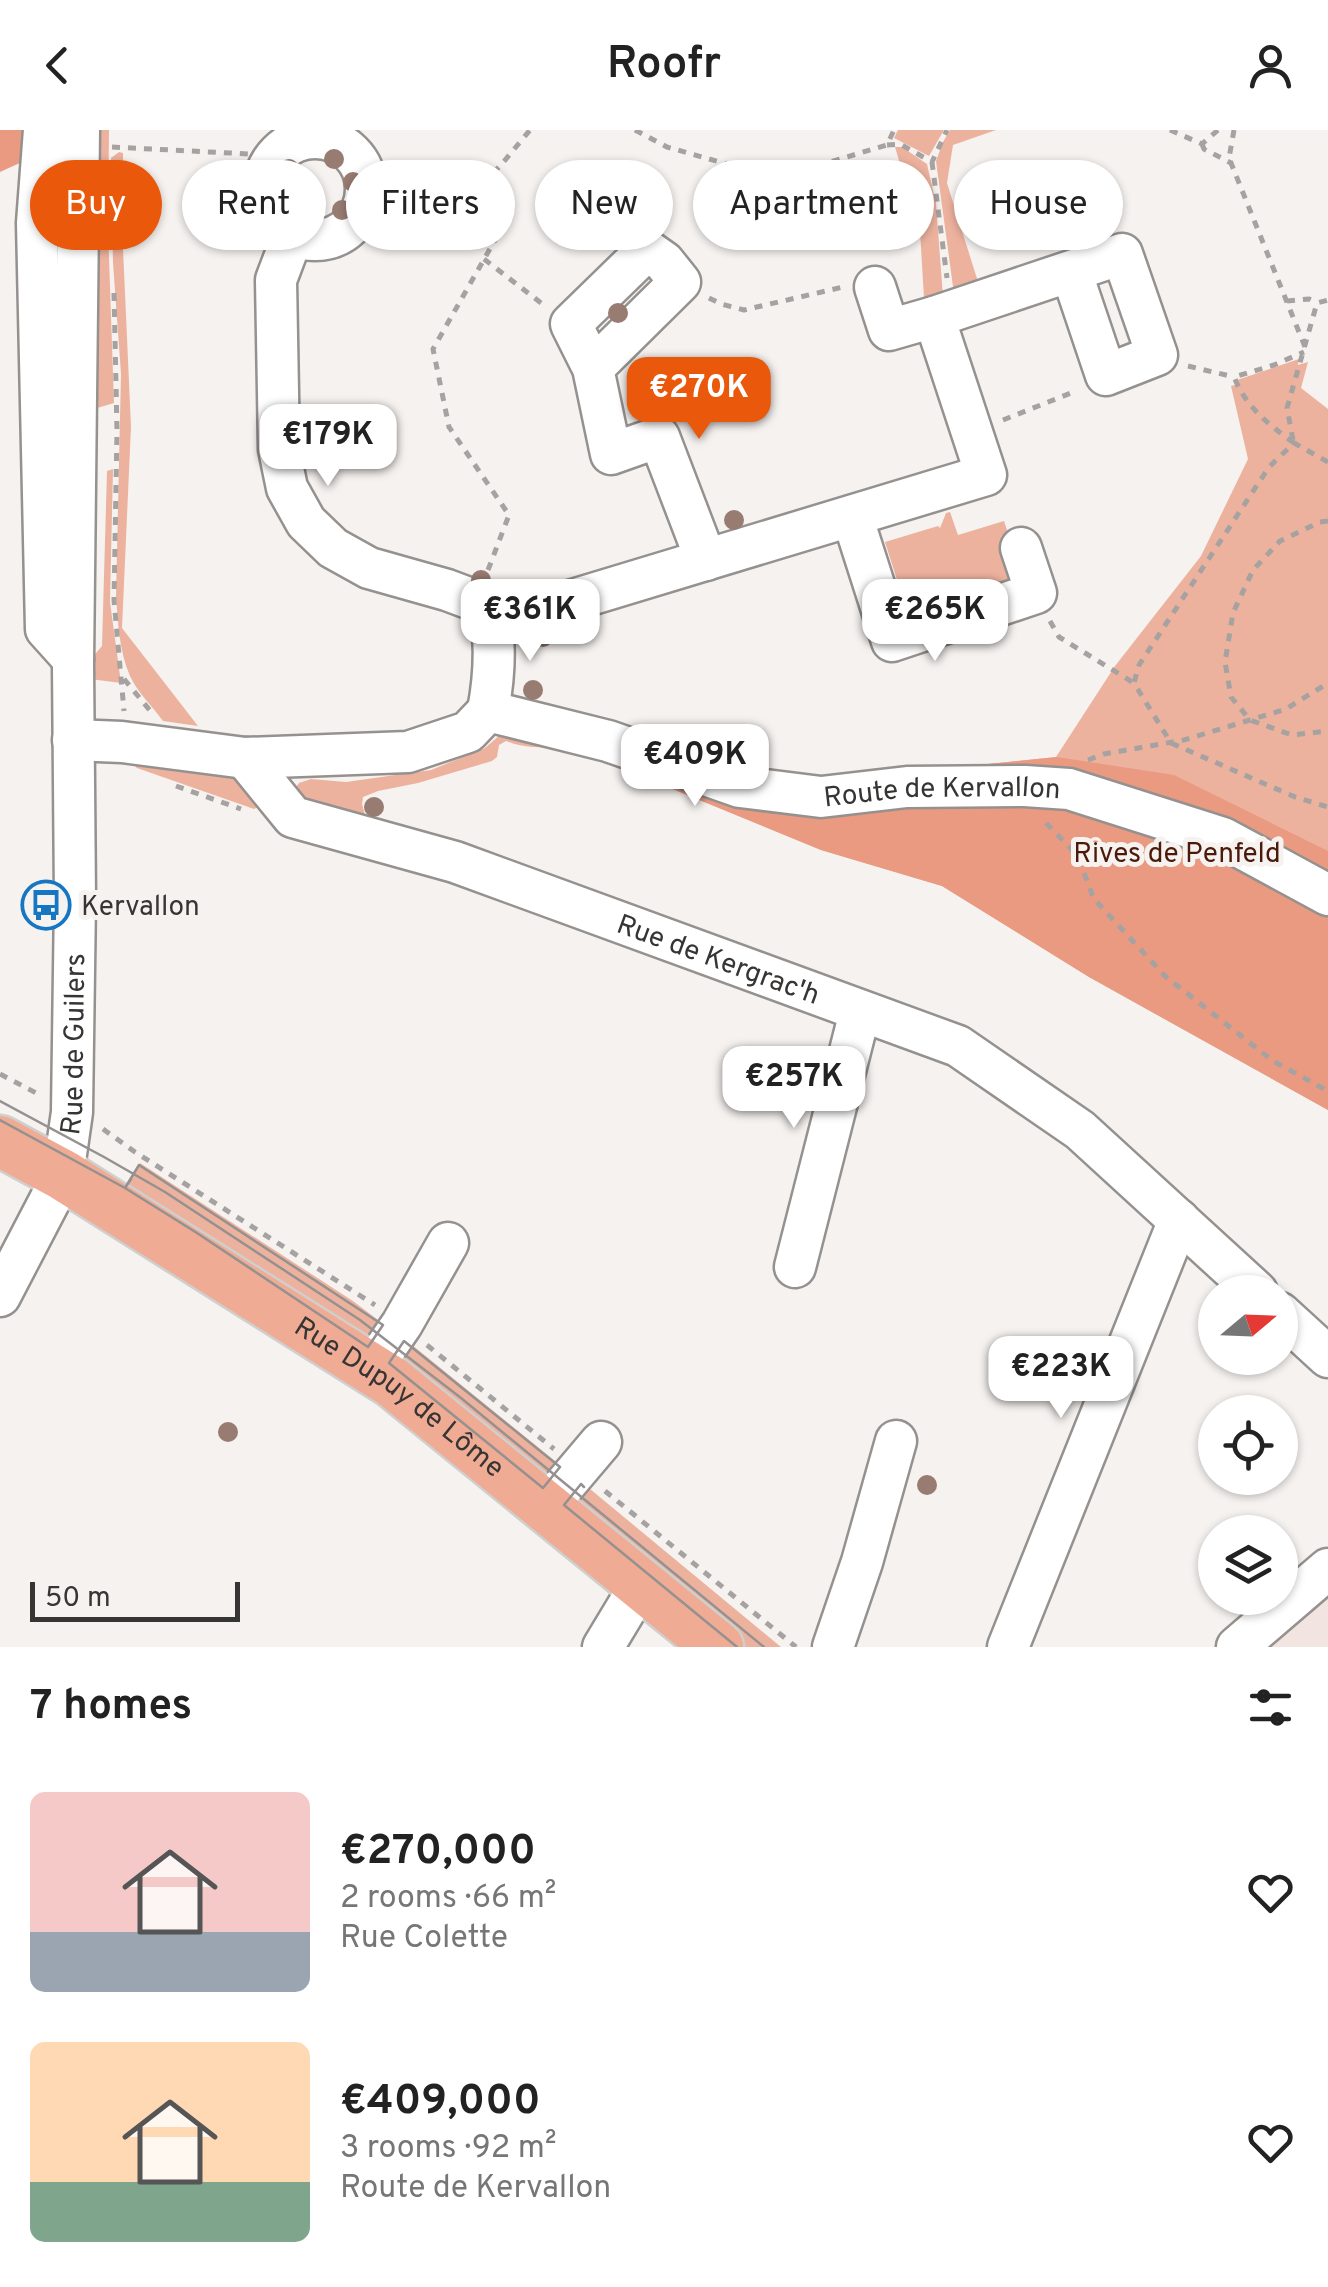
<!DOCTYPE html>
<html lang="en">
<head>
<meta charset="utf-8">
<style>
	:root { --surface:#fff; --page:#f2f2f2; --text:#222; --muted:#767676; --accent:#ea580c }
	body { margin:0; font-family:Overpass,sans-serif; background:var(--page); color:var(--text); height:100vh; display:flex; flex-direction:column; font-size:38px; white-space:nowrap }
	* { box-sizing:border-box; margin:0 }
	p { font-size:32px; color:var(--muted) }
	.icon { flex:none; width:55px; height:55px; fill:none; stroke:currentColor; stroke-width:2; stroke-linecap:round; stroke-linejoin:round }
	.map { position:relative; height:1517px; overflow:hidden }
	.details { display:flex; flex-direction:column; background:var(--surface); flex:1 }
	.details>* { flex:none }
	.guide { position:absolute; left:30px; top:30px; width:1270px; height:90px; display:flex; gap:20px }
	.needle { width:65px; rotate:71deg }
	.tools { position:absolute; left:1198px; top:1145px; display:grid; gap:20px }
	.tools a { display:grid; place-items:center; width:100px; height:100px; border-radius:50%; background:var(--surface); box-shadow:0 2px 8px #0004; font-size:50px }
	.scale { position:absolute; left:30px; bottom:25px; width:210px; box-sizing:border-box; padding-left:10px; border:5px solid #373534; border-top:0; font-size:28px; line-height:35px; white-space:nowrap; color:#373534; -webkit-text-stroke:8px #f6f2f0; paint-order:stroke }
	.price { position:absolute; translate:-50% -85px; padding:0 22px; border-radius:20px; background:#fff; color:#222; font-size:32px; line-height:65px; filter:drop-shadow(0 2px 5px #0008) }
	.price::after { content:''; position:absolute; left:50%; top:60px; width:30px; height:22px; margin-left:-15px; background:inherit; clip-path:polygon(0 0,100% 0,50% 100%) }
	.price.current { background:var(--accent); color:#fff }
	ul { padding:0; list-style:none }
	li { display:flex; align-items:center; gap:30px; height:250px; padding:0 30px }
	li span { display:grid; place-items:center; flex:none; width:280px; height:200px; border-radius:15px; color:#555 }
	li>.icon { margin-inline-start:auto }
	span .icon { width:120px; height:120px; fill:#fffc; stroke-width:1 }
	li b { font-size:42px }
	h2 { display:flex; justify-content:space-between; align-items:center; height:120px; padding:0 30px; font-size:42px }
	.tag { padding:0 35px; border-radius:45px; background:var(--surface); box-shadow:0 2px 8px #0004; font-size:35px; line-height:90px }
	.tag.current { background:var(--accent); color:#fff }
	header { display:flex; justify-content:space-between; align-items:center; height:130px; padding:0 30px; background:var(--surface); font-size:45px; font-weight:600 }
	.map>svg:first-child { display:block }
</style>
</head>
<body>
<header><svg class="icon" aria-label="back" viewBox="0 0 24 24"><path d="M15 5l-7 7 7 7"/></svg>Roofr<svg class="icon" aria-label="person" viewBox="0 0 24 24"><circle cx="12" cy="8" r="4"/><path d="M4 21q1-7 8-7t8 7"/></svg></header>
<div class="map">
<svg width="1328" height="1517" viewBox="0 0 1328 1517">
	<rect width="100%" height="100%" fill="#f6f2f0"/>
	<path fill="#f2e5e1" d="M1328,1462v55h-61z"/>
	<path fill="#edb29e" d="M96,0h13l-1,98 6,175 -20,6z
		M898,0h46l-15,26 -35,-18z
		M950,0h46l-43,15 -6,38 32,102 -25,9 -18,-133 7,-19z
		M895,17h7l25,17 9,39 7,94 -15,6 -4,-5 -4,-67z
		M119,22l4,1v95l8,179 -9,201 76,98 -35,-5c-10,-14 -26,-29 -33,-45 -11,-25 -12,-54 -14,-80l5,-222 -8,-111 -2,-105z
		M1299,229l-1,6 10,-3 -7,26 27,21v701l-239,-133 -147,-91 -121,-36 -197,-81 -45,-24 -2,3c-23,-1 -50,2 -71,-7l-7,4 -2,12 -5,4 -74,22 -40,8 -15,6 -1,7 3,11 29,12 -90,-23 -10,-14 5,-7 12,-4 35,3 85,-12 54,-22 23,-20 275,57 273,-28 59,-91 86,-110 47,-97 -17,-73 7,-2 -1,-4z
		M113,339l-3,133 11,81 -31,-4v-19l12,-14 5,-175z
		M950,382l8,23 46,-14 17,51 -6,7 -89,32 -5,-14 -17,5 -19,-60 53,-16 2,2 6,-15z
		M131,633l86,7 19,8 24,28 -6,3 -117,-41z
		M140,1033l213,138 29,22 -12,16 -247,-146z
		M406,1210l154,125 -6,9 -12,4 -145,-106z
		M584,1354l197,163h-49l-160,-133z"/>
	<path fill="#e99a80" d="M0,0h36l-3,27 -33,15z
		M579,615l204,40 274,-28 117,18 154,76v259l-239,-133 -147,-91 -121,-36 -197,-81z"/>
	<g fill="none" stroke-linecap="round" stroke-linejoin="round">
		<g stroke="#95918f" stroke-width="45">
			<g id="minor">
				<path d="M44,0l-7,93 9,406 27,30"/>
				<circle cx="315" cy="59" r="51"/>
				<path d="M293,105l-17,45 3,169 8,39 19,34 27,26 36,20 78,22 32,12 12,14"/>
				<path d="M875,157l14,43 45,-13"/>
				<path d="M593,238l87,-86 -16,-20 -17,-12 -76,74 22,44 18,86 48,-17 47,123"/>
				<path d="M852,386l40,125 144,-48 -15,-45"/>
				<path d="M491,486h29l466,-141 -52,-158 137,-46 35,104 51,-20 -35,-101 -51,17"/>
				<path d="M488,581c6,-32 8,-63 3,-95"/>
				<path id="s1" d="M73,610l49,2 123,16 163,-6 60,-20 20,-21 120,30 132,46 81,10 86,-10 118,-1 44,3 154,49 105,57"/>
				<path id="s2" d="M245,628l48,59 162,45 503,184 122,84 177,162"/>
				<path d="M795,1137l65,-255"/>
				<path id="s3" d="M0,1166l63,-121 9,-63 3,-212 -2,-236 6,-534"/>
				<path d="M1280,1183l48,44"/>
				<path d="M371,1239l31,-45 46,-81"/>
				<path d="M546,1377l55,-65"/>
				<path d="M603,1517l38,-63"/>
				<path d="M833,1517l29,-85 34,-121"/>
				<path d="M1008,1517l171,-427"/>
				<path d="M1237,1517l91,-78"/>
			</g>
		</g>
		<g stroke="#cfcfce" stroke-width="55">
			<g id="major">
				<path id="s4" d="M0,1011l63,34 329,207 326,265"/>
			</g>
		</g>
		<path stroke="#a5a2a1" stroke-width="5" stroke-dasharray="8 8" stroke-linecap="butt" d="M635,0l32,17 109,31 111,-33 7,-15
			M1170,0l32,14 16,-14
			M1234,0l-5,28 76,189
			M1202,14l2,5 27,14
			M887,15l13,-1 32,18 15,-32
			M112,17l157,8
			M932,32l15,116
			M377,56l99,4
			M484,129l61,47
			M114,163l3,138 -3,169 10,111
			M709,168l12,6 23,6 99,-23
			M1287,171l22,-2 8,4
			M1188,236l46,11
			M1003,290l73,-29
			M1293,310l-6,-32 30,-105 11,-3
			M1294,313c-26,-19 -48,-36 -60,-66l40,-12 30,-13
			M1328,332l-34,-19 -25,24 -130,198 -5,18 37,60 124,54 33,10
			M1328,391l-8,1 -40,19 -27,29 -20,43 -8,49 6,35 19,23 42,15 36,-4
			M488,440l21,-55 -60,-88 -16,-78 62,-109 -19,-50 25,-25 29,-35
			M1050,491l9,16 75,46
			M124,549l28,34
			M1088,630l16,-6 80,-14 66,-20 36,-11 42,-26
			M176,656l65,23
			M1046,693l31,32 17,44 71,77 108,85 55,30
			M0,944l40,21
			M103,999l32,23 240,153
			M427,1215l127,104
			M605,1361l191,156"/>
		<use href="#minor" stroke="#fff" stroke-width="40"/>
		<use href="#major" stroke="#f0ab94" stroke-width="50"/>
		<path stroke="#949190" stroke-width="2.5" d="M0,971l104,56 61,35 195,128 101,78 303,249
			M0,990l125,68 6,-9
			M139,1035l244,160 -15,22 -171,-114 -72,-45z
			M404,1211l156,126 -17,21 -154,-125z
			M584,1357l-3,-3 -17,21 173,142"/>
	</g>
	<g fill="#987b71">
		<circle cx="334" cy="29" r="10"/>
		<circle cx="289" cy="39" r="10"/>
		<circle cx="353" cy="52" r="10"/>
		<circle cx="342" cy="80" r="10"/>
		<circle cx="618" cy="183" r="10"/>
		<circle cx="734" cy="390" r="10"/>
		<circle cx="481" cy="450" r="10"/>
		<circle cx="543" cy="507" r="10"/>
		<circle cx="533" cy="560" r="10"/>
		<circle cx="374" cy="677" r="10"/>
		<circle cx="228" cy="1302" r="10"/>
		<circle cx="927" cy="1355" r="10"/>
	</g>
	<defs>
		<g id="bus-ring" transform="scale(2.5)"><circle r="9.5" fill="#f6f2f0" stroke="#1676c2" stroke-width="1.5"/><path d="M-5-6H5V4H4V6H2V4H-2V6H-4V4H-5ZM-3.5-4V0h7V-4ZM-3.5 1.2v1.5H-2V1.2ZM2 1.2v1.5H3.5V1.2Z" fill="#1676c2"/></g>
	</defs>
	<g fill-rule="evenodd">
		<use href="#bus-ring" x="46" y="775"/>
	</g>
	<g text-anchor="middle" stroke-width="10" stroke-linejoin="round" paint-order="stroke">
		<g font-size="28" fill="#373534" stroke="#f6f2f0">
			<text dy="10" stroke="none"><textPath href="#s1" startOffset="895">Route de Kervallon</textPath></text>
			<text dy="10" stroke="none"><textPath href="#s2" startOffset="525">Rue de Kergrac'h</textPath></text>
			<text dy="10" stroke="none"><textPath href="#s3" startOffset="268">Rue de Guilers</textPath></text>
			<text dy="10" stroke="none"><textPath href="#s4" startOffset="475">Rue Dupuy de Lôme</textPath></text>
		</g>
		<g font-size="28" fill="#4b1a09" stroke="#f6f2f0">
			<text x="1177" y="732">Rives de Penfeld</text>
		</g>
		<g font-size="28" fill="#373534" stroke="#f6f2f0" text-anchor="start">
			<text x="81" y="785">Kervallon</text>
		</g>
	</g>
</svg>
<div class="tools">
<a><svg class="needle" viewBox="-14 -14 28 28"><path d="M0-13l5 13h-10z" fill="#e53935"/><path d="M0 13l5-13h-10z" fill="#767676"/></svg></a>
<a><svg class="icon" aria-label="locate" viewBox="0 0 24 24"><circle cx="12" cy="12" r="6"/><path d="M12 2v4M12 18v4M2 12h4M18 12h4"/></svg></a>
<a><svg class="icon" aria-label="layers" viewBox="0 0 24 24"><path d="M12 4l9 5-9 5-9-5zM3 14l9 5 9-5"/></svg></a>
</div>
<div class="scale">50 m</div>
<b class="price current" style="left:699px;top:312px">€270K</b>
<b class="price" style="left:328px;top:359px">€179K</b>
<b class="price" style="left:530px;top:534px">€361K</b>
<b class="price" style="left:935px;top:534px">€265K</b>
<b class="price" style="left:695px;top:679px">€409K</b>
<b class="price" style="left:794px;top:1001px">€257K</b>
<b class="price" style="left:1061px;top:1291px">€223K</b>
<div class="guide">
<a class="tag current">Buy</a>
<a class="tag">Rent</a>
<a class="tag">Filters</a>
<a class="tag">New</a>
<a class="tag">Apartment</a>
<a class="tag">House</a>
</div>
</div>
<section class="details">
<h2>7 homes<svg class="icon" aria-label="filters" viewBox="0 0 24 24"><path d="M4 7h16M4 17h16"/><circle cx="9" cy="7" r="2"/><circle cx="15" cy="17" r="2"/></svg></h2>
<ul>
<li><span style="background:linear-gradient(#f6c9c9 70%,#9aa5b1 0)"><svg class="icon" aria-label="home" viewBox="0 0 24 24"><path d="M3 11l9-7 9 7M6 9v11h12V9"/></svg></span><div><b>€270,000</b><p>2 rooms · 66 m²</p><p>Rue Colette</p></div><svg class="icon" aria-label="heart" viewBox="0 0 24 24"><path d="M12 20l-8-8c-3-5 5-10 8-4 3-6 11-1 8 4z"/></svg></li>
<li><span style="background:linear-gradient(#ffd9b3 70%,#7fa58c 0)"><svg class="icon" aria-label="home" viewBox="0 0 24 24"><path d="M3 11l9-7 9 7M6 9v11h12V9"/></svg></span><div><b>€409,000</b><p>3 rooms · 92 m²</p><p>Route de Kervallon</p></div><svg class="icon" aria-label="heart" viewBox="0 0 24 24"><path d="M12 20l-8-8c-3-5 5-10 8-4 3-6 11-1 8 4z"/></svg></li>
</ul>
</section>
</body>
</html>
